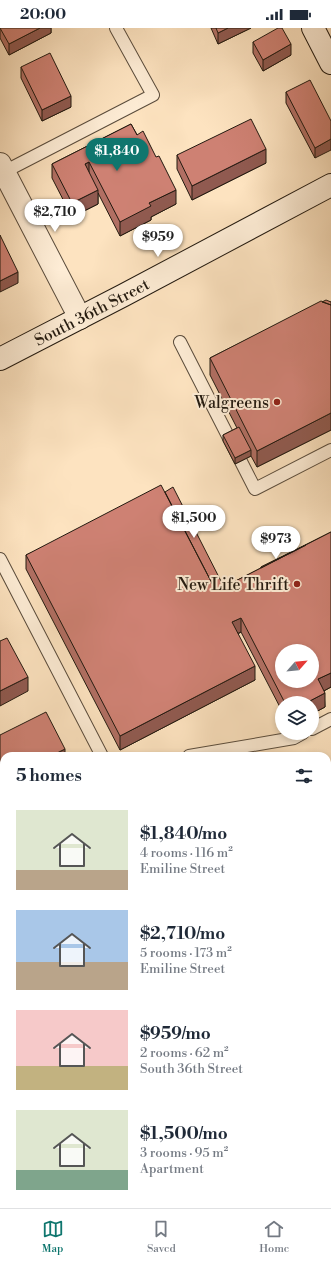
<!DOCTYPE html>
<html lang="en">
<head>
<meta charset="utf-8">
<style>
	:root { --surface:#fff; --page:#f6f6f7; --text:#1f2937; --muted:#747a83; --line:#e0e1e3; --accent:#0f766e }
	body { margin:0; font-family:"Libre Bodoni",serif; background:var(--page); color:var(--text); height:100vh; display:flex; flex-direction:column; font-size:15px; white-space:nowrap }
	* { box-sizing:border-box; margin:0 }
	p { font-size:13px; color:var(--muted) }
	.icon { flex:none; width:22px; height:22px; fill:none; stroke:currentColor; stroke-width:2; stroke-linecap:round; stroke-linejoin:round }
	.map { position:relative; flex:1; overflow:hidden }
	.side { position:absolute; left:0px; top:724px; width:331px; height:456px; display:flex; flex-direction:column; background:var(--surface); border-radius:12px 12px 0 0; box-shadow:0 2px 6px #0003 }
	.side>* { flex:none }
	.needle { width:26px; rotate:63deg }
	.tools { position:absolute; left:275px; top:616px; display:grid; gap:8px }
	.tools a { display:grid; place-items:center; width:44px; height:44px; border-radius:50%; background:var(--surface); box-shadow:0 2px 6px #0003; font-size:20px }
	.price { position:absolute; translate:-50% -34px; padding:0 9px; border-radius:14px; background:#fff; color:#222; font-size:13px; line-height:26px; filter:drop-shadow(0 1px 2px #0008) }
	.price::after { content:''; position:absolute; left:50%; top:24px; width:12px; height:9px; margin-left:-6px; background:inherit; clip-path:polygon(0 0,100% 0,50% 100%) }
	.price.active { background:var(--accent); color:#fff }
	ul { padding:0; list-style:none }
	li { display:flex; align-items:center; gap:12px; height:100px; padding:0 16px }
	li span { display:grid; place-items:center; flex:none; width:112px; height:80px; border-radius:0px; color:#555 }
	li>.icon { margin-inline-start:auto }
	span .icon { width:48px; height:48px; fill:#fffc; stroke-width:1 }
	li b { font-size:17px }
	h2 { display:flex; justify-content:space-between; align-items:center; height:48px; padding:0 16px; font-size:17px }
	.status { display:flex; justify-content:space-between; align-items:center; height:28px; padding:0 20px; background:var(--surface); direction:ltr }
	.status svg { height:11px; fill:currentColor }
	.tabs { display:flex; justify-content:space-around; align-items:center; height:56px; border-top:1px solid var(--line); background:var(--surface); font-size:11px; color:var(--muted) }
	.tabs a { display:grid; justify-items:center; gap:2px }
	.tabs .active { color:var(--accent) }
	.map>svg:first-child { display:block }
</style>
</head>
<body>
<div class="status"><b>20:00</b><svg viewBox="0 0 49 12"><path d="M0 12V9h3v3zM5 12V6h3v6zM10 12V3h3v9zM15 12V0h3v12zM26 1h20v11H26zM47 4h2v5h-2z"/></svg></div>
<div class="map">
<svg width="331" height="1180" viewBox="0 0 331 1180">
	<rect width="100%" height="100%" fill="#fde3c0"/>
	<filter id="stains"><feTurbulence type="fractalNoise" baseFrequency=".005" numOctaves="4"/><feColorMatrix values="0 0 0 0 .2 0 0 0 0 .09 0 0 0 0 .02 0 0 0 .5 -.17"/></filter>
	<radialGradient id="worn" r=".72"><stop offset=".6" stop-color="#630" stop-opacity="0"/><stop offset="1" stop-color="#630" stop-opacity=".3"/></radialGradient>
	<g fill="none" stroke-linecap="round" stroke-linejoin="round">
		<g stroke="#5a4c3c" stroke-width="14">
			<path id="lane" d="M0,146l153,-79 -37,-67
				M180,314l75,147 76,-39
				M0,531l102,197
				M312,701l19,-10
				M189,728l105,-18 9,-5"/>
		</g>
		<g stroke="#5a4c3c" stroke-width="24">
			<path id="street" d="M0,136l80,154
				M0,933l4,7
				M123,1176l2,4"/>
		</g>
		<g stroke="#231a10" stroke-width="24">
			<g id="secondary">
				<path d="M313,0l18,35"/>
				<path id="s1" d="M0,331l124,-64 207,-110"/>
			</g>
		</g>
		<use href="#lane" stroke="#feedd6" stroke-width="12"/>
		<use href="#street" stroke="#feedd6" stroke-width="22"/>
		<use href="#secondary" stroke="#feedd6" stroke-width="22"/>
	</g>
	<path fill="#b16f63" stroke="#231a10" d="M0,0h51v5l-42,22 -9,-17z
		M211,0h40l-33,16z
		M253,14l38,13 -28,16 -10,-18z
		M21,39l50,40 -29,14 -21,-43z
		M286,64l45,29 -16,37 -29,-55z
		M131,96l45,80 -25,13v3l-31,16 -22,-43v11l-26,13 -20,-39v-14z
		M177,127l89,8 -74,37 -15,-31z
		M322,274h9v128l-74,37 -6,-11 -16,8 -12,-23v-6l14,-7 -27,-53v-17z
		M165,464l59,95 37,-19v-1l70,-35v155l-7,4 1,16 -13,7v-11h-30v8l-41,-79 -3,2 17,46 -135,70 -94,-181v-14z
		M4,1057v37l-4,-8v-27z
		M180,1176h38l2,4h-38z"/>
	<path fill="#905a50" stroke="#231a10" d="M40,0h11v5l-42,22v-11z
		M228,0h23l-33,16v-11z
		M291,16v11l-28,16v-11z
		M71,68v11l-29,14v-11z
		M331,111v11l-16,8v-10z
		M266,121v14l-74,37v-14z
		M89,134v14l-4,-12z
		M98,162v14l-26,13v-14z
		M176,162v14l-25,13v3l-31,16v-14l29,-19z
		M18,244v11l-18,9v-11z
		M331,385v17l-74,37v-16z
		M251,422v6l-16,8v-6z
		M241,590v14l-9,4v-14z
		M255,638v14l-135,70v-14z
		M331,645v14l-13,7v-15z
		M28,649v14l-28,15v-15z
		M325,665v14l-13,7v-11h-6z
		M65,721v7h-14z
		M4,751v15l-4,2v-15z
		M3,1009v11l-3,2v-11z"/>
	<path fill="#ce8173" stroke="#231a10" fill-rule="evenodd" d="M0,0h40l-31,16z
		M216,0h12l-10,5z
		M278,0h4l9,16 -28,16 -10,-18z
		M50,25l21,43 -29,14 -21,-43z
		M310,52l21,41v18l-16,9 -29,-56z
		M251,91l15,30 -74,37 -15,-31z
		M131,96l6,11 6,-4 13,26 3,-1 17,34 -27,13 2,3 -31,16 -31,-60 -4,2 13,26 -26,13 -20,-39z
		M0,207l18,37 -18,9z
		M326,272l5,2v3l-9,-3z
		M321,273l10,4v108l-74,38 -47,-93z
		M239,399l12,23 -16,8 -12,-23z
		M161,457l55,106 115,-59v141l-13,6 7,14 -19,10h-21l-44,-85 -9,4 23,44 -135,70 -94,-181zM282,623h30v30h-30z
		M173,459l51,100 -8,4 -51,-99z
		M306,517l-45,23v-1z
		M7,610l21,39 -28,14v-50z
		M46,684l19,37 -14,7h-47v23l-4,2v-46z
		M0,1003l3,6 -3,2z
		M4,1057v26l-4,-8v-16z
		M185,1176h33l2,4h-32z"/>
	<g fill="#8f2418" stroke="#feedd6" stroke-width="1.5">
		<circle cx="277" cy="374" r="4"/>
		<circle cx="297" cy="556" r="4"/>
	</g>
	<g text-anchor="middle" stroke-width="4" stroke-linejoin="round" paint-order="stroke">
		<g font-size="16" fill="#231a10" stroke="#feedd6">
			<text dy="6" stroke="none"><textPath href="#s1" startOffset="103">South 36th Street</textPath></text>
		</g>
		<g font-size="16" fill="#231a10" stroke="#feedd6" text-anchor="end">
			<text x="269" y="380">Walgreens</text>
			<text x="289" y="562">New Life Thrift</text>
		</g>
	</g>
	<rect width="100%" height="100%" filter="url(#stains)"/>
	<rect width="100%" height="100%" fill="url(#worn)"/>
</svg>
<div class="tools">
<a><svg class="needle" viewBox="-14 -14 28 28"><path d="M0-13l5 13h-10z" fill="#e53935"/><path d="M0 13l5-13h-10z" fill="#747a83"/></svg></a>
<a><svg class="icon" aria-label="layers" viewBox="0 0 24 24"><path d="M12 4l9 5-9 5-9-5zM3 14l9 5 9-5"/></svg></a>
</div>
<b class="price active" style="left:117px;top:144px">$1,840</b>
<b class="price" style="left:55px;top:205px">$2,710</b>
<b class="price" style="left:158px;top:230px">$959</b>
<b class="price" style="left:194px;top:511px">$1,500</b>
<b class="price" style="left:276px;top:532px">$973</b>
<section class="side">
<h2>5 homes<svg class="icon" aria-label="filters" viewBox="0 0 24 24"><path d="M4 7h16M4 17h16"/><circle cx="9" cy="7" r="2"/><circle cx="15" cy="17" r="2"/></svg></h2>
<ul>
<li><span style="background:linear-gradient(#dfe7d0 75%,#b9a48a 0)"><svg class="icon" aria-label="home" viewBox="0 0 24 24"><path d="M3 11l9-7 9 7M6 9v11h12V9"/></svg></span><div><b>$1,840/mo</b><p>4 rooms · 116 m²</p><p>Emiline Street</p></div></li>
<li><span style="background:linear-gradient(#a9c7e8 65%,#b9a48a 0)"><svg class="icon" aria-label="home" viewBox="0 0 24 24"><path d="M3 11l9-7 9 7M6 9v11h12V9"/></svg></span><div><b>$2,710/mo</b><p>5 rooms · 173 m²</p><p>Emiline Street</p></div></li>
<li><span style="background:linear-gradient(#f6c9c9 70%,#c2b280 0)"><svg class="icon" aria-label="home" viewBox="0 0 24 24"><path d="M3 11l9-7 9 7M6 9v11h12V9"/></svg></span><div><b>$959/mo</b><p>2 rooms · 62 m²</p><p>South 36th Street</p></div></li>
<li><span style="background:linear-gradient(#dfe7d0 75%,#7fa58c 0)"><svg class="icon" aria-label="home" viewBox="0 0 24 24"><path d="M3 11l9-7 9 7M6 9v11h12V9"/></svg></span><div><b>$1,500/mo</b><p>3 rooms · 95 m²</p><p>Apartment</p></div></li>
</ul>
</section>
</div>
<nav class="tabs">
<a class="active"><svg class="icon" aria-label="map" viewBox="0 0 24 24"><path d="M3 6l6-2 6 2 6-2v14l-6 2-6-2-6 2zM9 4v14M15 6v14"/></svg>Map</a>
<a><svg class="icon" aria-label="saved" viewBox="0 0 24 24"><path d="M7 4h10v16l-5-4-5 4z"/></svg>Saved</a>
<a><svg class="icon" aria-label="home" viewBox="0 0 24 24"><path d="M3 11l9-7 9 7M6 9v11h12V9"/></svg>Home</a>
</nav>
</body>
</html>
